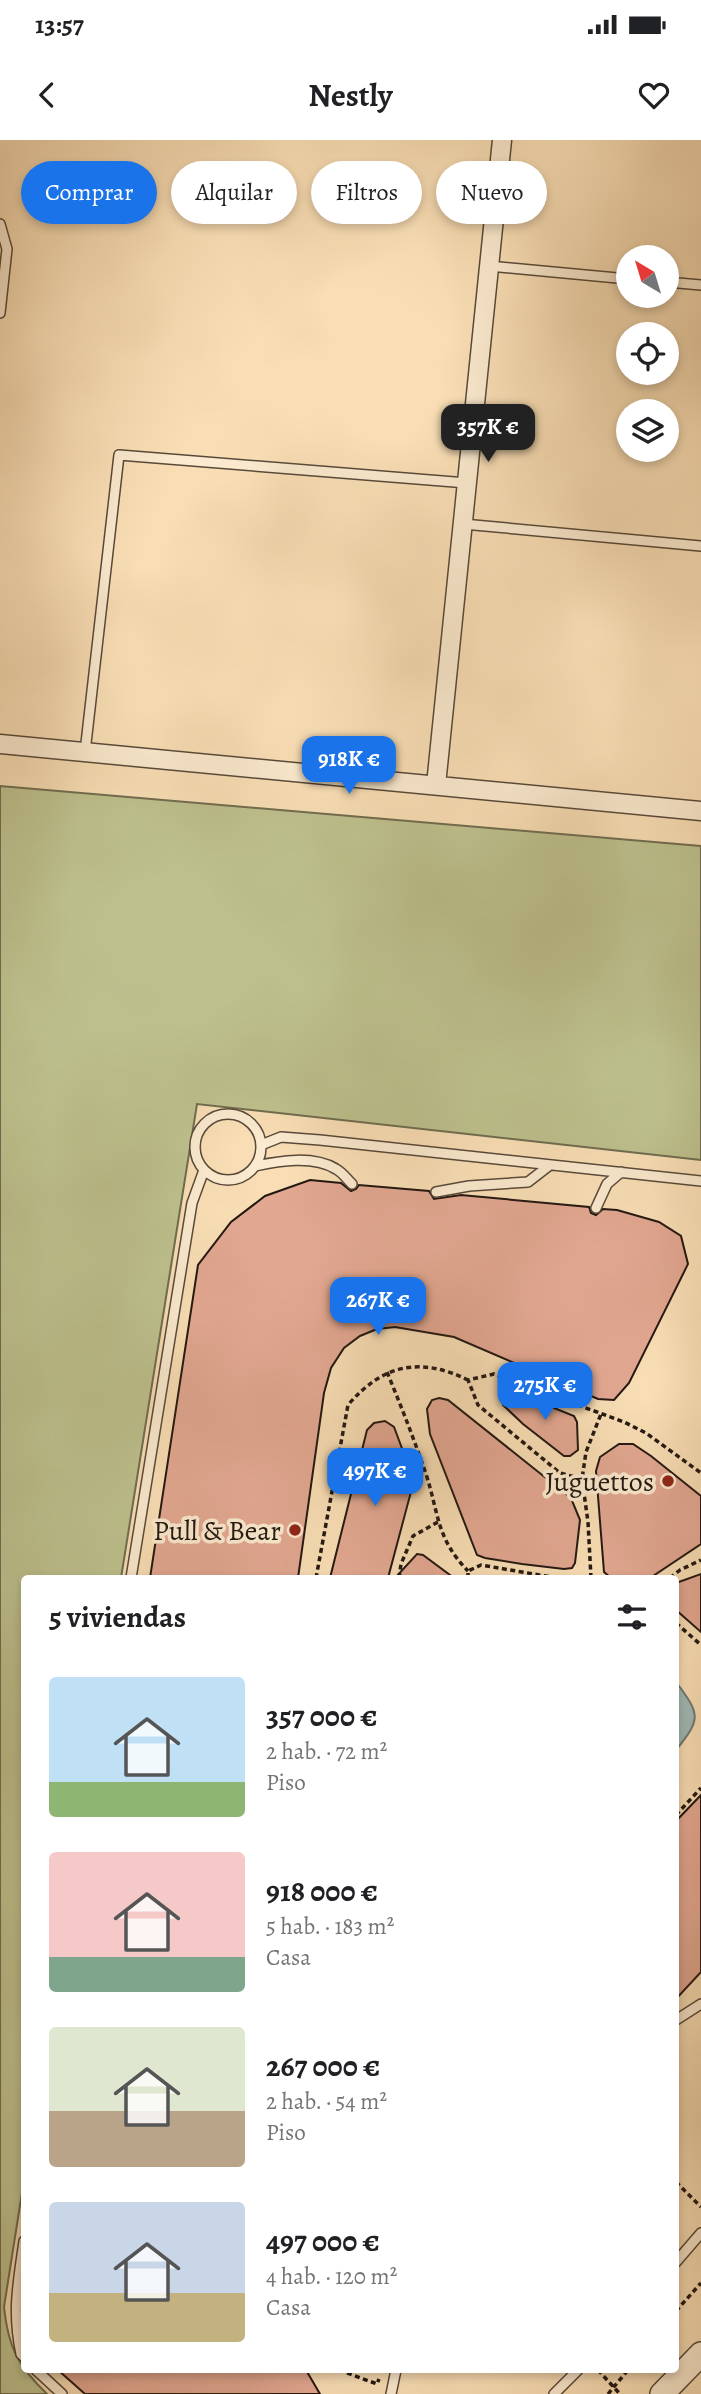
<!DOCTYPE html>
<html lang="es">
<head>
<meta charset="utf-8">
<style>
	:root { --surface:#fff; --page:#f6f6f6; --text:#202124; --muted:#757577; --accent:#1a73e8 }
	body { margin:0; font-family:Alegreya,serif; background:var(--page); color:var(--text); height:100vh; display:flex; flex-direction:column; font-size:26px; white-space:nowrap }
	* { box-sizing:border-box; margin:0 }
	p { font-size:23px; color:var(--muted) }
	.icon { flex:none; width:38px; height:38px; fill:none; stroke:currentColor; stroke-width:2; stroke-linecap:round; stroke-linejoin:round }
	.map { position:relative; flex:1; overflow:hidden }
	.panel { position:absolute; left:21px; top:1435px; width:658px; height:798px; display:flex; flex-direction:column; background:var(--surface); border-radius:7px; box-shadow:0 4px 10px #0003 }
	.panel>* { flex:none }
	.top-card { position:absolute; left:21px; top:21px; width:660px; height:63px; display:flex; gap:14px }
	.needle { width:46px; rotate:322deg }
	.buttons { position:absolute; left:616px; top:105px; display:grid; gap:14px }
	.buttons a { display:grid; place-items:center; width:63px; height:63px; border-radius:50%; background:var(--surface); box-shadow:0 4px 10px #0003; font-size:35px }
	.price { position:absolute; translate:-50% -60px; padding:0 16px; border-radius:14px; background:var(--accent); color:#fff; font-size:23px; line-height:46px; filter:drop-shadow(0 2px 4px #0008) }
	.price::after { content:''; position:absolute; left:50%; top:42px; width:21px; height:16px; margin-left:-10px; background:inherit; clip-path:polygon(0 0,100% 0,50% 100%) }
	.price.active { background:#222; color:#fff }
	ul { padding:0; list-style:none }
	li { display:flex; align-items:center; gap:21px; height:175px; padding:0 28px }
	li span { display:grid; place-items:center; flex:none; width:196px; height:140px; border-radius:7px; color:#555 }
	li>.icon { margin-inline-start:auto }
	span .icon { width:84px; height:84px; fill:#fffc; stroke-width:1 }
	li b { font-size:30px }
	h2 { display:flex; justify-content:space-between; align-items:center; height:84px; padding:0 28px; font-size:30px }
	.chip { padding:0 24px; border-radius:32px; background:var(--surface); box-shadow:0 4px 10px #0003; font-size:24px; line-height:63px }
	.chip.active { background:var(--accent); color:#fff }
	.status { display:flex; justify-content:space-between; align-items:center; height:49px; padding:0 35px; background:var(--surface); direction:ltr }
	.status svg { height:19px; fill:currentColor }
	header { display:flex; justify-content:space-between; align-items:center; height:91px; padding:0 28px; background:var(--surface); font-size:32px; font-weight:700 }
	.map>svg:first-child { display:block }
</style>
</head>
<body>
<div class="status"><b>13:57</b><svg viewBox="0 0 49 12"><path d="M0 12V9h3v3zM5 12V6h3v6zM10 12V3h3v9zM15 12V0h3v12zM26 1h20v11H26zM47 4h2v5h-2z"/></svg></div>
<header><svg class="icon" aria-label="back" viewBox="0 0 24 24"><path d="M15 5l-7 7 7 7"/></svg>Nestly<svg class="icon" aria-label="heart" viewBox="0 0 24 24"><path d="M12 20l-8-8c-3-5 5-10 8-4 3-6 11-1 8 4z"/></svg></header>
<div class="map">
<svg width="701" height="2254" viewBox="0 0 701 2254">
	<rect width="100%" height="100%" fill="#f9deb5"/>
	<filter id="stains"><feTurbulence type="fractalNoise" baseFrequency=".00286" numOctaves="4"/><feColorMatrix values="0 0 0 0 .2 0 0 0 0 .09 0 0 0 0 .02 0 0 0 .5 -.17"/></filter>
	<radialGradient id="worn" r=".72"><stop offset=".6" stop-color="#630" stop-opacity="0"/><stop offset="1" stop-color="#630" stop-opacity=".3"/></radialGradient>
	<path fill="#bdc18e" stroke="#706c50" stroke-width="2" d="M0,646l701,60v314l-504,-56 -76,474h-97v602l-20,127c4,40 14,59 43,87h-47z"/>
	<path fill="#a2bab8" stroke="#6f7975" stroke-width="2" d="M676,1542c25,33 25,37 0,68z"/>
	<path fill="#e2a791" stroke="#231711" stroke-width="2" d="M310,1040l31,3 10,8 5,-2 3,-4 70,6 5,8 27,-4 128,12 2,6 5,2 7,-6 14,1 42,12 22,14 7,28 -59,119 -15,17 -16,-1 -144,-62 -59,-10 -18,2 -17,7 -16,12 -13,20 -7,25 -26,185h-148l48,-313 33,-43 34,-26z
		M512,1251l62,25 3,6 1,28 -8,6h-6l-41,-32 -20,-19 -1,-6 4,-7z
		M439,1258l9,2 123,98 9,22 -5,43 -3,5 -8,1 -42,-5 -37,-6 -8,-3 -47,-121 -3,-25 5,-9z
		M385,1281l9,6 16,43 2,18 -24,90h-58l37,-148 7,-7z
		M619,1304h14l18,12 50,40v48l-51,34h-39l-7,-6 -8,-101 4,-14z
		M417,1414l6,1 31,23h-59z
		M701,1434v58l-25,-22v-27z
		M701,1655v177l-25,27v-178z
		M58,2230h248l14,24h-235z"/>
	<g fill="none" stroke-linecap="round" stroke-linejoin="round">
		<g stroke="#58493a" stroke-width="12">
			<path id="service" d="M0,84l7,25 -7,64
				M489,126l139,13
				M667,142l34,3
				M463,384l238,22
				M85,612l34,-297 348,28
				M195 1007a33 33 0 1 1 66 0a33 33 0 1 1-66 0Z
				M261,1005l20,-8 39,3 381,41
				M255,1026c24,-5 58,-11 81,3 6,3 11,10 16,15
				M436,1052l33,-6 59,-4 22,-17
				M596,1068l11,-24 14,-12
				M131,1438l61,-375 12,-33
				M676,1880l25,-16
				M24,2101c-6,43 -12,70 -3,113l3,3
				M676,2122l25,-29
				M36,2230l26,24
				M391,2254l5,-24
				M554,2254l24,-24"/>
		</g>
		<g stroke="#58493a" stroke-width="21">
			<path id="minor" d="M0,604l701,67
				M436,645l66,-645"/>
		</g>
		<g stroke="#58493a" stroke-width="26">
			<path id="tertiary" d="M662,2254l39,-40"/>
		</g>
		<path stroke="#231711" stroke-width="3.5" stroke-dasharray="5 3.5" stroke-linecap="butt" d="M387,1232c14,34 27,67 39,102 13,40 10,64 42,97
			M582,1339l-22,-6 -82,-68 -10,-25 26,-6 130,48 22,11 55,40
			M316,1438l32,-173c34,-40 71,-49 120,-25
			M399,1438l2,-14 12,-28 25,-14
			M468,1438v-7l13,-6 76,13
			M591,1438l-3,-56 -6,-43 4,-27 15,-38
			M670,1438l10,-8 21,-10
			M676,1483l25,22
			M676,1675l25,-27
			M676,2042l25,25
			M676,2171l25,-28
			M339,2230l38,14 2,-5
			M598,2230l22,24
			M608,2254l20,-24"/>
		<use href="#service" stroke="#fbeacf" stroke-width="9"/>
		<use href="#minor" stroke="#fbeacf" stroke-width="18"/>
		<use href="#tertiary" stroke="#fbeacf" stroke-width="23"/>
	</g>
	<g fill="#8f2418" stroke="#fbeacf" stroke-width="2.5">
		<circle cx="668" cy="1341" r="7"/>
		<circle cx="295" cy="1390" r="7"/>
	</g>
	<g text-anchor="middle" stroke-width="7" stroke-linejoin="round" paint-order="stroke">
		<g font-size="28" fill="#231711" stroke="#fbeacf" text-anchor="end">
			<text x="654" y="1351">Juguettos</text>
			<text x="281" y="1400">Pull &amp; Bear</text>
		</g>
	</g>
	<rect width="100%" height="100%" filter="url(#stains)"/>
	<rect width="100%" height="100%" fill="url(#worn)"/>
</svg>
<div class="buttons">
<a><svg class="needle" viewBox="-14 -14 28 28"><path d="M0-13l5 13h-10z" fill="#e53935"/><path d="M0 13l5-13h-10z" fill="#757577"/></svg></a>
<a><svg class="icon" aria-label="locate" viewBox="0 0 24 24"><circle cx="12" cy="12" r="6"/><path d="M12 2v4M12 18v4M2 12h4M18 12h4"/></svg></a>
<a><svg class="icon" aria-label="layers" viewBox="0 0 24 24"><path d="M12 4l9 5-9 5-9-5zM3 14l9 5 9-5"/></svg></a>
</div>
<b class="price active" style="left:488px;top:324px">357K €</b>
<b class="price" style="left:349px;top:656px">918K €</b>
<b class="price" style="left:378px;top:1197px">267K €</b>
<b class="price" style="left:545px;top:1282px">275K €</b>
<b class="price" style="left:375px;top:1368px">497K €</b>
<div class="top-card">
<a class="chip active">Comprar</a>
<a class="chip">Alquilar</a>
<a class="chip">Filtros</a>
<a class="chip">Nuevo</a>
</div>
<section class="panel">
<h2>5 viviendas<svg class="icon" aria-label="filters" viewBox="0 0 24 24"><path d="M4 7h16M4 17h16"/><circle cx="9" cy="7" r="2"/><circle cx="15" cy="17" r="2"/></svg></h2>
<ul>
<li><span style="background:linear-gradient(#bfe0f5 75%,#8fb573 0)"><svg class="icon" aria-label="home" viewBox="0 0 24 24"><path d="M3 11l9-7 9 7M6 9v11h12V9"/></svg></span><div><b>357 000 €</b><p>2 hab. · 72 m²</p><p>Piso</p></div></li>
<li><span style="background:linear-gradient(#f6c9c9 75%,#7fa58c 0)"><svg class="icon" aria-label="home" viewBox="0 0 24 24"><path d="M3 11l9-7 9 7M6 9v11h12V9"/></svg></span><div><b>918 000 €</b><p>5 hab. · 183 m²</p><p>Casa</p></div></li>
<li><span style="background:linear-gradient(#dfe7d0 60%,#b9a48a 0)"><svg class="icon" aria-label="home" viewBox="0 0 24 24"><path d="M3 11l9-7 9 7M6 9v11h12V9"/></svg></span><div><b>267 000 €</b><p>2 hab. · 54 m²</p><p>Piso</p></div></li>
<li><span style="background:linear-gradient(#c9d6e8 65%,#c2b280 0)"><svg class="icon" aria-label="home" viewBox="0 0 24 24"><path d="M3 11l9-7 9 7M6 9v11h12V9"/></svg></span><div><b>497 000 €</b><p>4 hab. · 120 m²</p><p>Casa</p></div></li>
</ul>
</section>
</div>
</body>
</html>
